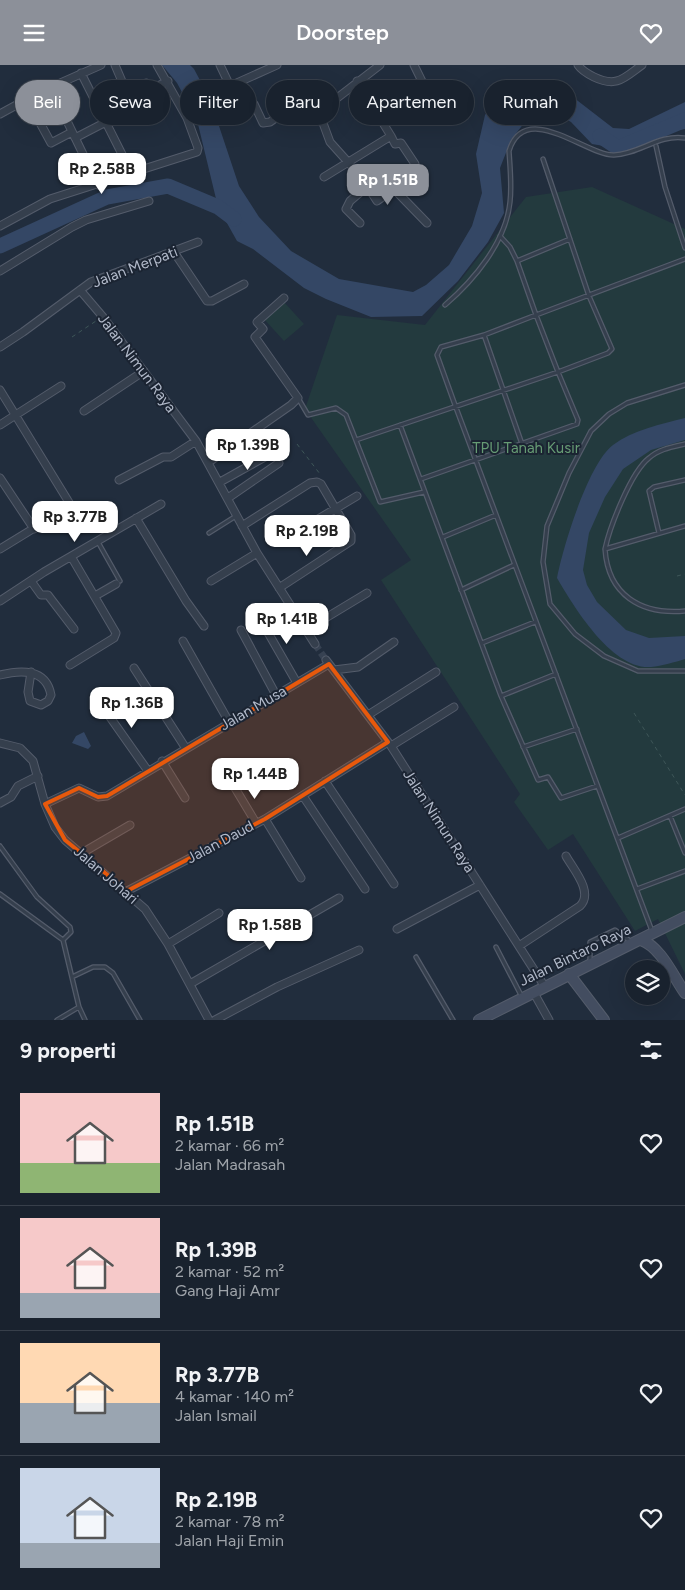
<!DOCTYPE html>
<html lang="id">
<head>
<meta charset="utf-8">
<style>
	:root { --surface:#19222e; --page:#262f3a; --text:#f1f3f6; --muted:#9fa4aa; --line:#373f4a; --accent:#8c9099 }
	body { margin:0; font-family:Figtree,sans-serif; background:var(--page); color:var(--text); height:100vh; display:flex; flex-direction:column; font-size:19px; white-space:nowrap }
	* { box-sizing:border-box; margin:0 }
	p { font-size:16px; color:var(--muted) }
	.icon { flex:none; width:28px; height:28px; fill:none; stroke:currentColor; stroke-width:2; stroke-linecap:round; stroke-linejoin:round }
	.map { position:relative; height:955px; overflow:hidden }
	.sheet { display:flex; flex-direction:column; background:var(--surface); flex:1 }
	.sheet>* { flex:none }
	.banner { position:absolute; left:15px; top:15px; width:655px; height:45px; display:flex; gap:10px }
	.fabs { position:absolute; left:625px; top:895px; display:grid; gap:10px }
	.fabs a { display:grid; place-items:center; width:45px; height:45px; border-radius:50%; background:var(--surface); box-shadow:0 5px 20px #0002,0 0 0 1px var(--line); font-size:25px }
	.price { position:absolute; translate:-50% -42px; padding:0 11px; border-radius:10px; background:#fff; color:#222; font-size:16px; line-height:32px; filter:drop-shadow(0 1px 2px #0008) }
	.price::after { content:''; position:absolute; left:50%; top:30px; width:15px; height:11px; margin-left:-8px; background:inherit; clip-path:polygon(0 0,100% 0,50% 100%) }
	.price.on { background:var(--accent); color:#fff }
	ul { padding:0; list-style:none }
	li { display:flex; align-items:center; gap:15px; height:125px; padding:0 20px }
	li+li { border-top:1px solid var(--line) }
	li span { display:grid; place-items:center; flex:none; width:140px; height:100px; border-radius:0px; color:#555 }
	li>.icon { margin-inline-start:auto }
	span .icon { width:60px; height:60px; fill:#fffc; stroke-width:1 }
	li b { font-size:21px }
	h2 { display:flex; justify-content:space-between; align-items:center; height:60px; padding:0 20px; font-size:21px }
	.tag { padding:0 18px; border-radius:22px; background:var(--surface); box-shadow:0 5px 20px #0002,0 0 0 1px var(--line); font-size:18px; line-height:45px }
	.tag.on { background:var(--accent); color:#fff }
	header { display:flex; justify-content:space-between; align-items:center; height:65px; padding:0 20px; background:var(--accent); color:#fff; font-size:22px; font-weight:600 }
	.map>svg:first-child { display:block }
</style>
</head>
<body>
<header><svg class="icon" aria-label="menu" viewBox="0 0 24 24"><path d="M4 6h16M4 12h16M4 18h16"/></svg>Doorstep<svg class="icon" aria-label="heart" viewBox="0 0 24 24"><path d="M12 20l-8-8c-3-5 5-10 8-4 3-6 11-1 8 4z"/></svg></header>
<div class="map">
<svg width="685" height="955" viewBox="0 0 685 955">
	<rect width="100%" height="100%" fill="#212d3d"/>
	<path fill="#233a3e" d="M592,122l93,42v745l-27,-55 -23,12 -62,-97 -25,16 -34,-48 6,-8 -139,-214 30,-20 -106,-151 32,-94 88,10 101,-128z
		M284,237l20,22 -20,17 -20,-22z"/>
	<path fill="#344765" d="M162,0h28l4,4 16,30 29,87 20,31 32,34 48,28 74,13 13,-7 23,-20 23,-39 10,-33 -6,-39 9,-39 14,-20 15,-11 23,-2 19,2 57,44 16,1 56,-27v27l-32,5 -37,14 -24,-4 -21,-22 -21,-12 -22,8 -17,22 -11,28 4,45 -16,29 -30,39 -36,35 -51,1 -45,-18 -22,-11 -51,-39 -16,-8 -19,-34 -21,-87 -20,-37z
		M685,353v22l-34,10 -28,19 -18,28 -16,36 -6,37 4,15 10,17 29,28 23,8 36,-2v23c-10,3 -23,7 -34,8 -39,3 -77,-60 -94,-89 6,-31 31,-114 56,-133 20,-15 48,-21 72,-27z
		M84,667l7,14 -3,3 -16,-6 4,-7z"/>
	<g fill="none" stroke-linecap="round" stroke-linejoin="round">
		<path stroke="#344765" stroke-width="15" d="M600,71l18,12 67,-28
			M0,181l107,-49 61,-11 50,21 16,12"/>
		<path stroke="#374252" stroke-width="7" stroke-dasharray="7 3.5" stroke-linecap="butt" d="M315,579l11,16"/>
		<g stroke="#545c6b" stroke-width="5.5">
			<path id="lane" d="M656,81l9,41 20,61
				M500,171l10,11 7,14
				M570,174l-53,22 19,54 149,-56
				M445,240c29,-25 61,-63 65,-103 2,-17 0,-35 -1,-51 16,-52 78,5 105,4 26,-1 44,-21 71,-17
				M484,270l52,-20 22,57 50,-19 4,-4 -23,-53 -46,-137
				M685,320l-58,18 -18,11 -18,17 -22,42 -22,53 -4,36 7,42 25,30 29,22 34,15h47
				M298,333l10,17 28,-7 10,7 34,87 44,-10
				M400,360l101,271 37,84 10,-3 13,21 36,-12
				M356,375l202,-68 20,48 -1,4 -156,55
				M522,379l-38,-109 -43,12 -4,8 18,50 197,526
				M685,379c-13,3 -26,5 -36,14 -18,14 -39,68 -44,91l80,-23
				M209,468l27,-17
				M659,468l-10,-42 5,-4 31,-7
				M443,472l53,-22
				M98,477l22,39
				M605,484c3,46 36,66 80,62
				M461,525l53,-25
				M482,578l53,-21
				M501,631l55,-22
				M523,682l54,-18
				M670,751l15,37
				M618,773l67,-29
				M0,781l37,51 33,30 1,5 -8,8
				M637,824l48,-18
				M0,829l63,46 16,67 6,13
				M496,882l26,50
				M416,892l37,63
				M590,896v-19l25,-12 15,11
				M72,912l21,-10h12l8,6 27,47
				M57,955l22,-13"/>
		</g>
		<g stroke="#545c6b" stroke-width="9">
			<path id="street" d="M115,0l12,28 19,-10 6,6 16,-8
				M220,0l10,21 47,-21
				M414,0l25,51
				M578,0c4,6 10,9 16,12 23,11 30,1 48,-12
				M81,8l51,101
				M51,23l47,97
				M27,34l24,44 21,-11
				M182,44l39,-19 8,11 25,3 9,19 7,-1 32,-23 18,16
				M0,49l40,-22 61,-27
				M391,71l4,8 6,-1 14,21
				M75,73l31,-16
				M324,112l67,-41 -34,-55
				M366,119l11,17 17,-12 33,34
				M360,158l-14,-14 4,-8 14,-12 1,-8 -35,-39 -10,-27 12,-13 48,-37
				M0,161l50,-27 147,-47 1,-4 -11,-30 -30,-53
				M174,187l33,49h5l32,-17
				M0,206l72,-44 14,-7 63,-19
				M80,225l23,27 93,124 61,112 58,91
				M0,282l23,-15 68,-50 107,-40
				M0,325l70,114 -3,4 -67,41
				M84,346l60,-40
				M0,360l61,-39
				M209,397l82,-57 7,-7 -43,-61 8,-8 -6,-7 27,-24
				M0,413l34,51
				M119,415l44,-23h8l25,-16
				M220,417l63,-35
				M228,433l51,-35
				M136,453l50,83 18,25
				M313,457l44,-26
				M242,461l68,-43 7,-1 4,2 30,51v6l-72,47
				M31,516l10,14h7l3,4 23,30
				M211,516l46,-28
				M95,531l21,-12
				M0,536l44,-29 117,-68
				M259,552l38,66
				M302,560h12l53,-32
				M241,565l35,65
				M183,576l46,81
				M326,595l65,86 154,241
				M70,600l44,-27 2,-5 -44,-75
				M134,603l51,79
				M334,605l24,-3 36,-25
				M0,610c20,-5 46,-7 51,20l-3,6 -7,4 -11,-4 -2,-9 3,-20
				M100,638l48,68
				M368,650l68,-43
				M0,678l20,5 13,13 12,43 10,23 10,13 80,69 23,35 41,76
				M391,681l63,-39
				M162,696l23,37
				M325,716l69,103
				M235,723l21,35
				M303,731l62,93
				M0,738l11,-6 7,-11 20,-10
				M45,739l34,-16 19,9 9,-1 222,-132
				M265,754l36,59
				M82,788l48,-28
				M127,826l138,-72 123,-77
				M397,864l83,-44
				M168,879l51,-31
				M519,881l61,-40c14,-14 -7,-37 -14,-50
				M190,919l149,-86
				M534,928l15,27
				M215,955l62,-33 82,-37"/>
		</g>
		<g stroke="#545c6b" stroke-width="12">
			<path id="secondary" d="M641,875c20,7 32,36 44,53
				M569,909l35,46
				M479,955l206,-103"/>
		</g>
		<path stroke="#3e5658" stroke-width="1" stroke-dasharray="4 4" stroke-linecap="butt" d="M72,272l24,-16
			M297,379l23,30
			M677,511l8,-2
			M634,648l51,82"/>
		<use href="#lane" stroke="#353f4d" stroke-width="3"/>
		<use href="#street" stroke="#353f4d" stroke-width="7"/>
		<use href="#secondary" stroke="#434d60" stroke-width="10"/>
	</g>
	<path fill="#e8590c" fill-opacity="0.2" stroke="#e8590c" stroke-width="4" stroke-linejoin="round" d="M329,599l59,78 -123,77 -138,72 -62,-51 -20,-36 34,-16 19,9 9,-1z"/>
	<g text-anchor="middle" stroke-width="4" stroke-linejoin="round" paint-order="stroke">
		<g font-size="15" fill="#b1b9c9" stroke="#1b2432">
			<text transform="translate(135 202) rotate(-21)" y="5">Jalan Merpati</text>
			<text transform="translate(137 298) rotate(53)" y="5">Jalan Nimun Raya</text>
			<text transform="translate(253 643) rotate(-30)" y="5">Jalan Musa</text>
			<text transform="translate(439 756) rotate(57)" y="5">Jalan Nimun Raya</text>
			<text transform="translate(220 777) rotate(-28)" y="5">Jalan Daud</text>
			<text transform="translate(106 810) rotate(41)" y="5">Jalan Johari</text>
			<text transform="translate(575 890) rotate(-26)" y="5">Jalan Bintaro Raya</text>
		</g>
		<g font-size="15" fill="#669b74" stroke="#1b2432">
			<text x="526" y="388">TPU Tanah Kusir</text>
		</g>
	</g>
</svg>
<div class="fabs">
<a><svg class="icon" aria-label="layers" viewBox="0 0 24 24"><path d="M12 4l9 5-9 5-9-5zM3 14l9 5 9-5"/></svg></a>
</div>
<b class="price" style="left:102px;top:130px">Rp 2.58B</b>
<b class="price on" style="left:388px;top:141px">Rp 1.51B</b>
<b class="price" style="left:248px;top:406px">Rp 1.39B</b>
<b class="price" style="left:75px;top:478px">Rp 3.77B</b>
<b class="price" style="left:307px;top:492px">Rp 2.19B</b>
<b class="price" style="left:287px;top:580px">Rp 1.41B</b>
<b class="price" style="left:132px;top:664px">Rp 1.36B</b>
<b class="price" style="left:255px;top:735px">Rp 1.44B</b>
<b class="price" style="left:270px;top:886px">Rp 1.58B</b>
<div class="banner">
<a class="tag on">Beli</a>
<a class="tag">Sewa</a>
<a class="tag">Filter</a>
<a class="tag">Baru</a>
<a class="tag">Apartemen</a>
<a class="tag">Rumah</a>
</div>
</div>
<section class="sheet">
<h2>9 properti<svg class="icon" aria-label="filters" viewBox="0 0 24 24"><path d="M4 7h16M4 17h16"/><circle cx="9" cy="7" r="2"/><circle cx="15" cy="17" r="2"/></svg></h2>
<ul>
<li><span style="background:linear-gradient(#f6c9c9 70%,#8fb573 0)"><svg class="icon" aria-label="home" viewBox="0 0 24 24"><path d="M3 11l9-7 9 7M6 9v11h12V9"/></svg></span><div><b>Rp 1.51B</b><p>2 kamar · 66 m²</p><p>Jalan Madrasah</p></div><svg class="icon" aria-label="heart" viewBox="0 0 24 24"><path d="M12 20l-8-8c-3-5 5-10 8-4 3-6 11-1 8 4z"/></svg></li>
<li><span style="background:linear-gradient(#f6c9c9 75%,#9aa5b1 0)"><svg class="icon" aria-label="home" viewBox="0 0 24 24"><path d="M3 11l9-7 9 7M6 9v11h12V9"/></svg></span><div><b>Rp 1.39B</b><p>2 kamar · 52 m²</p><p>Gang Haji Amr</p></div><svg class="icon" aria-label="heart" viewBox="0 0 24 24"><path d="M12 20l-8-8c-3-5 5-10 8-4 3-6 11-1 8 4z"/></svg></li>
<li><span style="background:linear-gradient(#ffd9b3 60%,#9aa5b1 0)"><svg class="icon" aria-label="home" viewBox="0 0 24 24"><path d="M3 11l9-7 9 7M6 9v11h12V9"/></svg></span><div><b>Rp 3.77B</b><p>4 kamar · 140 m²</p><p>Jalan Ismail</p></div><svg class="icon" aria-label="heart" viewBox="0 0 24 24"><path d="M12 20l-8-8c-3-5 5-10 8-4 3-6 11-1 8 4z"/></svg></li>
<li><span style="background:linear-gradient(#c9d6e8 75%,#9aa5b1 0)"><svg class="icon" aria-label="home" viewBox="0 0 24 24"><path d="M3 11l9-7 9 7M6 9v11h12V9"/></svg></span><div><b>Rp 2.19B</b><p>2 kamar · 78 m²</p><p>Jalan Haji Emin</p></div><svg class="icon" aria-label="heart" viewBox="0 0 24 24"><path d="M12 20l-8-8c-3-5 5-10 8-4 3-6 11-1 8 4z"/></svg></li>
</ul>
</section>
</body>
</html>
